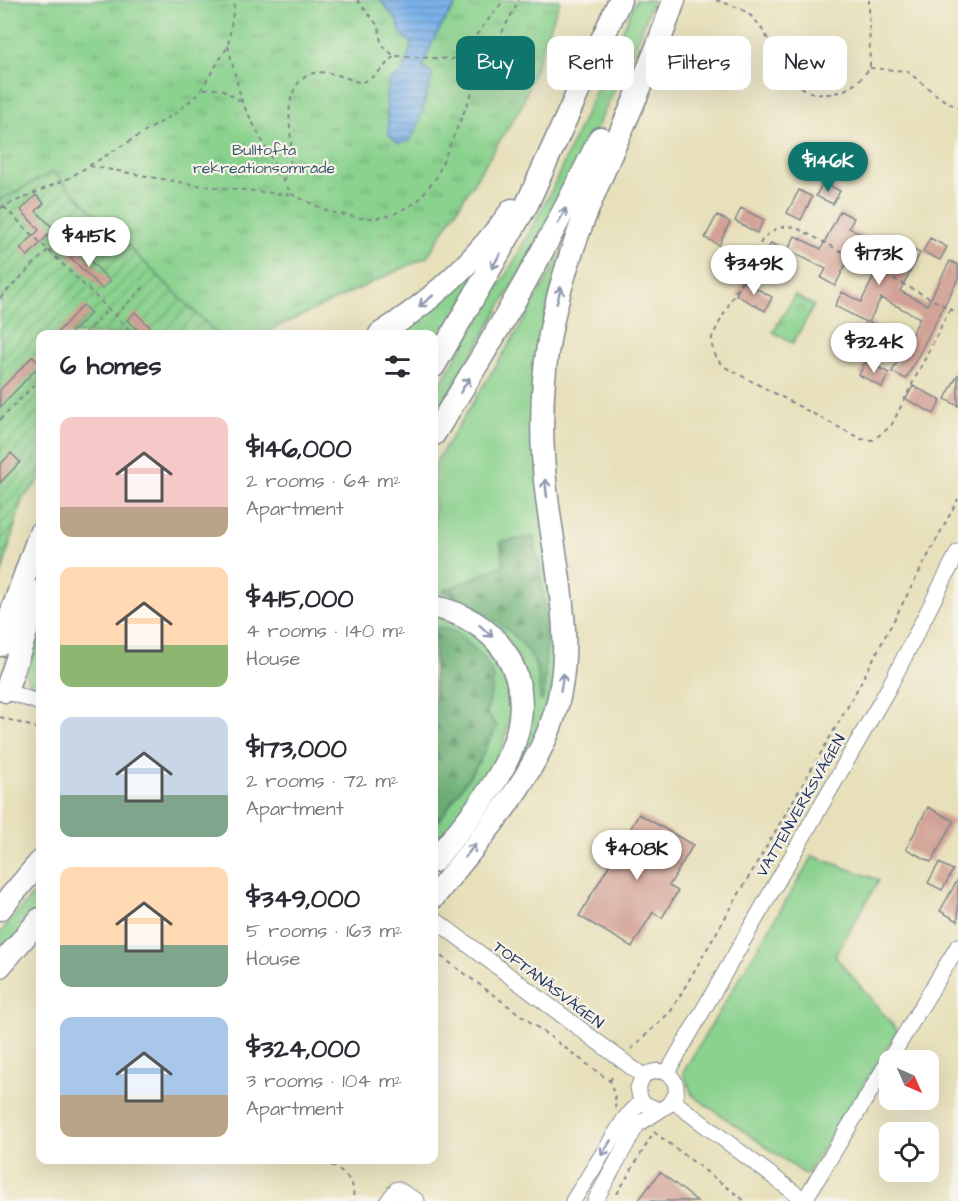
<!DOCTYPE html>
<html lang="en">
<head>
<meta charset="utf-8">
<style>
	:root { --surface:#fff; --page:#f7f7f7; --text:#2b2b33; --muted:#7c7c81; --accent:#0f766e }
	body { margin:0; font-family:"Architects Daughter",sans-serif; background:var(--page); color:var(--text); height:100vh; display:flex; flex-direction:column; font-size:22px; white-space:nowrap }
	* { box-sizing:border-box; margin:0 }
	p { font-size:20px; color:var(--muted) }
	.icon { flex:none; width:33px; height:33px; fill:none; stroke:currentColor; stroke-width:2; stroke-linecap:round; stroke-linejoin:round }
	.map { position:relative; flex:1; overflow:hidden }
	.panel { position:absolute; left:36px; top:330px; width:402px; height:834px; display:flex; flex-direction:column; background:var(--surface); border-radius:12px; box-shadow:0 6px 24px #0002 }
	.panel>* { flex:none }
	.top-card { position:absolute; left:456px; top:36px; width:411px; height:54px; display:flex; gap:12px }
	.needle { width:39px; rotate:135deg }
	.tools { position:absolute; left:879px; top:1050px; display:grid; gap:12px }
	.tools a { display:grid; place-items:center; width:60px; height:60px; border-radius:12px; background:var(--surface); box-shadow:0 6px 24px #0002; font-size:30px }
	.price { position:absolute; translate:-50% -51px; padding:0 14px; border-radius:21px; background:#fff; color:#222; font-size:20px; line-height:39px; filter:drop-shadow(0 2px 3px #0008) }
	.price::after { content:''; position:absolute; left:50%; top:36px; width:18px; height:14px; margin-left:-9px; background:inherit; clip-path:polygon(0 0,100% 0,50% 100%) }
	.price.selected { background:var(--accent); color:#fff }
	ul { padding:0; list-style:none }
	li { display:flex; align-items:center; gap:18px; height:150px; padding:0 24px }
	li span { display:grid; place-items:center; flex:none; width:168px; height:120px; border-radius:12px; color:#555 }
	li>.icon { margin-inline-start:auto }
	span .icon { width:72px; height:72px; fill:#fffc; stroke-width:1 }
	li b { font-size:26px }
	h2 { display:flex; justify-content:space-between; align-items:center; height:72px; padding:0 24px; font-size:26px }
	.chip { padding:0 21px; border-radius:12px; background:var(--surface); box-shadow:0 6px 24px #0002; font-size:21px; line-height:54px }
	.chip.selected { background:var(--accent); color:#fff }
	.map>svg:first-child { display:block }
</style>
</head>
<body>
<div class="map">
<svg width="958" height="1201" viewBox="0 0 958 1201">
	<defs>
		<pattern id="forest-firs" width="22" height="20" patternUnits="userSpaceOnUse" patternTransform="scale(1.5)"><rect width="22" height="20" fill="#6fb479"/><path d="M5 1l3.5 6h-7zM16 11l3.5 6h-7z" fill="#5a9366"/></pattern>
		<pattern id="park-tufts" width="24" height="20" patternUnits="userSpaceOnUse" patternTransform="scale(1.5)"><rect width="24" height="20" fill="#8ad28e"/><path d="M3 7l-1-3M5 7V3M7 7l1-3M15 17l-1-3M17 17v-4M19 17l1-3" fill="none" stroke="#70ab77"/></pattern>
		<pattern id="garden-furrows" width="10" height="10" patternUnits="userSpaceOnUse" patternTransform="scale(1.5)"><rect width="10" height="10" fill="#8ad28e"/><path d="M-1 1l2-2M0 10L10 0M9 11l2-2" fill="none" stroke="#70ab77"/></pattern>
		<pattern id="water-rules" width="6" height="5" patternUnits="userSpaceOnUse" patternTransform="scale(1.5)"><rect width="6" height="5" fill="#7ab1e9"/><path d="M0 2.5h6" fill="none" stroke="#6390c0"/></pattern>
	</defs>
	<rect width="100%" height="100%" fill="#f7f3e8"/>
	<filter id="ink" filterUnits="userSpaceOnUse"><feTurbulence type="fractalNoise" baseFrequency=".0167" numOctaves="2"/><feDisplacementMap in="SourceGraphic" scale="12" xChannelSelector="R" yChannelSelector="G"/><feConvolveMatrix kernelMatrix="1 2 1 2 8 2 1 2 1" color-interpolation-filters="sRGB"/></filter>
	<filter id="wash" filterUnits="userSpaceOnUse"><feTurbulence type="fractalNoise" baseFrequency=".008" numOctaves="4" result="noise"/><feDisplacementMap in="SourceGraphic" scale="24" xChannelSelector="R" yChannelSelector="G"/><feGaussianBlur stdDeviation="1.35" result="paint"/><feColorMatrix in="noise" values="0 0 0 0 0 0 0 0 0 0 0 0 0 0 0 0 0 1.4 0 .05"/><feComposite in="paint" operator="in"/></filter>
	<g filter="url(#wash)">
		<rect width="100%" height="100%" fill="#e7e0ba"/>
		<path fill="#8ad28e" stroke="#528076" stroke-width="1.5" d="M636,0h17l-17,44 -71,151 -131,226v-27l79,-131 39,-74z
			M504,231l-70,122v-19h-42z
			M570,238l-23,72 5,273 4,94 -24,73 -71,102 46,-73 12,-120 -85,-60v-134l86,-138z
			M434,617l11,2 35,18 27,38 6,32 -15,56 -64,85z
			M40,619v73c-29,-13 -7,-52 0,-73z
			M813,856l66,24 -44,76 63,75 -92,144 -114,-80 -9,-23z
			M40,886v23l-40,48v-24z"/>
		<path fill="url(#forest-firs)" stroke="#45726c" stroke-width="1.5" d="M534,537c11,53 15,108 9,163l-3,1c-1,-11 0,-24 -4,-33 -11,-35 -62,-64 -93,-77l61,-26 -4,-23z
			M438,627l18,5 28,26 10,20 -7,35 10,13 -18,36 -45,66v-197z"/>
		<path fill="url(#park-tufts)" stroke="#528076" stroke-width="1.5" d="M0,0h560l-39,107 -94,150 -165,77h-45l-164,-162 -53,28z
			M795,295l19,11 -21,37 -20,-11z"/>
		<path fill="url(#garden-furrows)" stroke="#528076" stroke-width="1.5" d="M53,172l164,162h-177v146l-18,19 -22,80v-379z"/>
		<path fill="url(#water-rules)" stroke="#4a70a4" stroke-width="1.5" d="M380,0h80c-16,20 -31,42 -37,68l10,6 -16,54 -8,13 -11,2 -9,-8 -3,-39 4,-16 13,-8 9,-29 -12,-10 -2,-11z"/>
		<g id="blocks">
			<path fill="#d2a094" d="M823,182l17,9 -7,13 -17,-8z
				M799,190l13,7 -11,23 -14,-7z
				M36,195l8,8 -8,8 18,18 -26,27 -8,-7 19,-19 -18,-20z
				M741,208l23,12 -7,13 -22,-12z
				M840,211l14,7 -5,10 52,26 4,-8 15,7 -20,38 27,14 23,-44 8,4v14l-52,100 -14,-7 28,-54 -39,-20 -12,24 11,6 -15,29 -14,-6 15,-29 -31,-16 7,-14 19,10 20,-40 -27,-14 -19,38 -14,-8 5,-9 -38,-19 7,-14 26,13z
				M717,215l13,7 -11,23 -14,-7z
				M930,238l17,9 -7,13 -17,-8z
				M771,243l14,7 -12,24 -14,-7z
				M77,247l33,34 -8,8 -34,-34z
				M720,249l23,12 -7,13 -23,-12z
				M743,281l29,16 -7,14 -29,-16z
				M83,305l8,8 -21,21h-14z
				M135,312l17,17 -5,5h-5l-15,-14z
				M33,356l7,9 -40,42v-17z
				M866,361l23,12 -7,14 -23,-12z
				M958,374v32l-13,-7z
				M913,386l28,14 -7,14 -28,-15z
				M11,453l9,9 -20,21v-18z
				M928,807l26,14 -23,41 -25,-13z
				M639,814l54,31 -24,41 9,5 -16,27 -9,-6 -21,35 -53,-31z
				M939,863l14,7 -11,20 -14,-7z
				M958,879v42l-18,-10z
				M660,1172l37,29h-59z"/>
		</g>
	</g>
	<g filter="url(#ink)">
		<use href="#blocks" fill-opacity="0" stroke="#81888c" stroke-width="1.5"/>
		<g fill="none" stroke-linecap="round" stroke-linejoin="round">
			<g stroke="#81888c" stroke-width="17">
				<path id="minor" d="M0,689l40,14
					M434,919l209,157
					M667,1073l221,-384 70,-137
					M673,1101l131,99
					M388,1201l9,-12 20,12
					M573,1201l52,-83 16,-16
					M595,1201l42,-76 31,-20 8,-10c3,-21 -16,-30 -33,-19l-5,12 3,14 17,8
					M804,1201l154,-255"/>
			</g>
			<g stroke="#81888c" stroke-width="25">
				<path id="highway" d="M380,334c52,-33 96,-74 132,-124
					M434,366l93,-162 93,-204
					M434,434c61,-96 117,-193 166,-296
					M434,607c28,5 55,21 71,45 49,78 -26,152 -71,209
					M0,645l40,-112
					M6,691l34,-100
					M434,897c42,-54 95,-110 118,-175 26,-73 4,-151 -5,-224 -7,-55 -7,-109 3,-164 21,-118 87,-221 124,-334
					M0,909l40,-47
					M0,966l40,-47"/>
			</g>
			<path stroke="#81888c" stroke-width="2" stroke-dasharray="4.5 4.5" stroke-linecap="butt" d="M357,0l22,27 2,17 13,12 59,3 13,-11 38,-48
				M716,0c14,5 28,8 38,19 22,23 33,80 74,75 20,-2 30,-11 42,-26l-1,-68
				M228,46l14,56 41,79 10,14 37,17 31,6h16l15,-3 25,-13 19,-24 44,-104 39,-74
				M870,68l37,3 32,26 19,11
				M204,89h18l20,13
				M90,166l106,19 96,10
				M283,181c20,-29 -5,-67 14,-96 15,-23 43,-9 64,-2l15,-8 18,-19
				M4,207l130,127
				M0,208l69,-30 107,-65 23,-20 29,-47 7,-46
				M0,298l48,-48
				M950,309l-59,117 -18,14 -12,-1 -138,-73c-8,-9 -12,-16 -11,-29l50,-97c10,-11 18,-15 33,-13l163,86
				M115,316l29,-29
				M84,334l25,-25
				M0,420l40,-41
				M0,717l40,12
				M434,951l176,130 6,20 -1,7
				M631,1049l40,-38 180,-310 107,-202
				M610,1081l4,-8
				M654,1132l91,69
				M324,1160c16,12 35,19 28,41
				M617,1194l37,-62"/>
			<use href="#minor" stroke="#fff" stroke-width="15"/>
			<use href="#highway" stroke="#fff" stroke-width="22"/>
		</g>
		<defs><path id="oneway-shaft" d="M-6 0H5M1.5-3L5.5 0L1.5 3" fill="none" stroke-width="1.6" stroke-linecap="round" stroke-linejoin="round" transform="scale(1.5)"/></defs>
		<g stroke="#8d97ae">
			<use href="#oneway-shaft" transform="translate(562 216) rotate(-63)"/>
			<use href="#oneway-shaft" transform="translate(496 261) rotate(120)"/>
			<use href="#oneway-shaft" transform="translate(559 295) rotate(-75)"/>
			<use href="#oneway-shaft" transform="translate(426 301) rotate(142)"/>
			<use href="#oneway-shaft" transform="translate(465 385) rotate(-58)"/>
			<use href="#oneway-shaft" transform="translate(546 488) rotate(-96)"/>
			<use href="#oneway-shaft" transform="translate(486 631) rotate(42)"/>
			<use href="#oneway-shaft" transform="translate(562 682) rotate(-81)"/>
			<use href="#oneway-shaft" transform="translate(470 851) rotate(-52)"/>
			<use href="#oneway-shaft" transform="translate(606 1148) rotate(122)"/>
		</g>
	</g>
	<g text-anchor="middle" stroke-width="4.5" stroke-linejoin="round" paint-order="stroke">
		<g font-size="16" fill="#37586a" stroke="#f7f3e8">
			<text x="264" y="155">Bulltofta<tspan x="264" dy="18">rekreationsområde</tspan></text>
		</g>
		<g font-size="16" fill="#1b2f5e" stroke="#f7f3e8">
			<text transform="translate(800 805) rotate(-60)" y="6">VATTENVERKSVÄGEN</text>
			<text transform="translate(549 984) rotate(37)" y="6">TOFTANÄSVÄGEN</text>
		</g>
	</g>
</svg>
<div class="tools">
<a><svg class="needle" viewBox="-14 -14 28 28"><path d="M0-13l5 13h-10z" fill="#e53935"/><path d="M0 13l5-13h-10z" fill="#7c7c81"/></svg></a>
<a><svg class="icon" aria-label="locate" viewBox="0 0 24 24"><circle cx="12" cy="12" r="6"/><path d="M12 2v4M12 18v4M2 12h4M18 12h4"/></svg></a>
</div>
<b class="price selected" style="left:828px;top:193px">$146K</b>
<b class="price" style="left:89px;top:268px">$415K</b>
<b class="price" style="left:879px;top:286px">$173K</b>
<b class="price" style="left:754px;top:296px">$349K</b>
<b class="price" style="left:874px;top:374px">$324K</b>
<b class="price" style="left:637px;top:881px">$408K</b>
<div class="top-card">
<a class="chip selected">Buy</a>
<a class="chip">Rent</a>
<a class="chip">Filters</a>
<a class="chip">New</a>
</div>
<section class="panel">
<h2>6 homes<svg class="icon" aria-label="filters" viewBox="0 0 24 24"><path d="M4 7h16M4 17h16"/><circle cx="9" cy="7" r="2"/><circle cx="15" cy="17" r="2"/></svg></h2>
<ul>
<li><span style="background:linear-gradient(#f6c9c9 75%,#b9a48a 0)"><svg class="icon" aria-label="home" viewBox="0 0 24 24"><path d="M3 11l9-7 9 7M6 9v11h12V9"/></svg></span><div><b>$146,000</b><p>2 rooms · 64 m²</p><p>Apartment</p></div></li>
<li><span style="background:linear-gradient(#ffd9b3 65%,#8fb573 0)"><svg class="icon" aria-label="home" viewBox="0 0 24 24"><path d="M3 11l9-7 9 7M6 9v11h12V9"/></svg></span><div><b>$415,000</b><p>4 rooms · 140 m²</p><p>House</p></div></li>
<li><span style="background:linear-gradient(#c9d6e8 65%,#7fa58c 0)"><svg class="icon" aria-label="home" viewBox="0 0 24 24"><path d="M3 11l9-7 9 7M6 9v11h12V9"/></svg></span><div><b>$173,000</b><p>2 rooms · 72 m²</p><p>Apartment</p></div></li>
<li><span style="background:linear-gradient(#ffd9b3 65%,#7fa58c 0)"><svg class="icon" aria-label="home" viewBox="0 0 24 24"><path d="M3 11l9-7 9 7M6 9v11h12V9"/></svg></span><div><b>$349,000</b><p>5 rooms · 163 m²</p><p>House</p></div></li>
<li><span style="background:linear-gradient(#a9c7e8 65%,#b9a48a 0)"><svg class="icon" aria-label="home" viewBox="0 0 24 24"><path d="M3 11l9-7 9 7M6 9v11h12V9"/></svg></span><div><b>$324,000</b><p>3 rooms · 104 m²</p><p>Apartment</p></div></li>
</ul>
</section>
</div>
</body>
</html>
